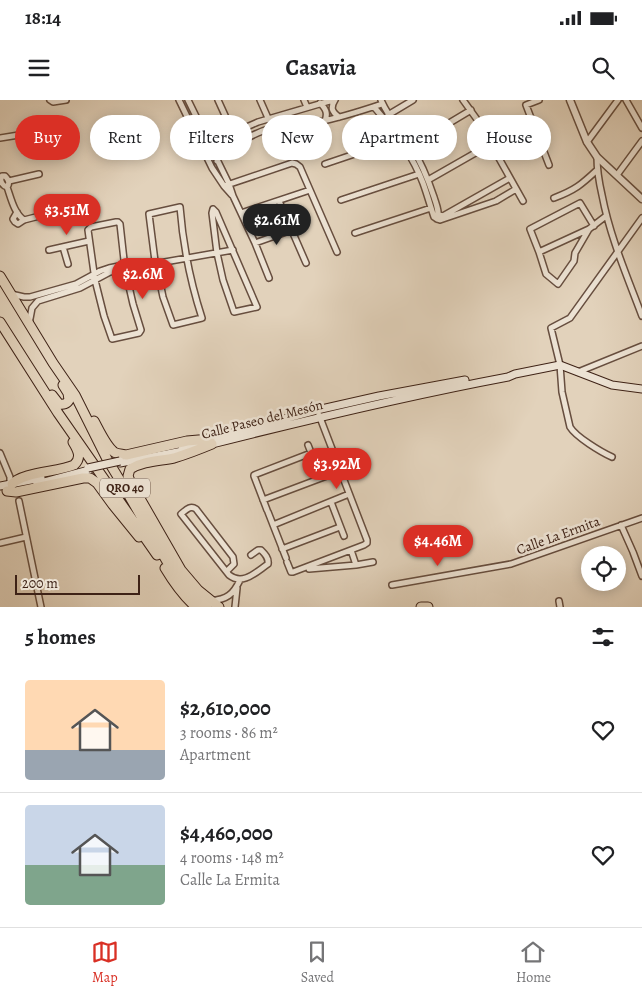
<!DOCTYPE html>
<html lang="en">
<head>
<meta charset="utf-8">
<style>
	:root { --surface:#fff; --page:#f6f6f6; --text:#202124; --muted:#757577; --line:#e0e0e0; --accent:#d93025 }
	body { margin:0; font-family:Alegreya,serif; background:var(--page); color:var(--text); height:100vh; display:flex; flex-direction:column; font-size:19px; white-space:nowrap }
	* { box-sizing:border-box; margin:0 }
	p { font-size:16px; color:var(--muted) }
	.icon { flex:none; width:28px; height:28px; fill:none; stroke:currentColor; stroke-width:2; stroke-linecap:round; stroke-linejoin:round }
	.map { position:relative; height:507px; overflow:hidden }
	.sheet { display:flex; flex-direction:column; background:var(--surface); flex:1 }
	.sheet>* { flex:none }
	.top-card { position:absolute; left:15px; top:15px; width:612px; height:45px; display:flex; gap:10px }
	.tools { position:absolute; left:581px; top:446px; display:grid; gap:10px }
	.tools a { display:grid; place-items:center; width:45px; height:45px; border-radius:50%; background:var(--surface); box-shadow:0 2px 12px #0003; font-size:25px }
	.scale { position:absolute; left:15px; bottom:12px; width:125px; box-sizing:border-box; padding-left:5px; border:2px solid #3e2216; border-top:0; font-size:14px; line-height:18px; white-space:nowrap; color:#3e2216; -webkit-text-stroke:4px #ece2d3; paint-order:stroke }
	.price { position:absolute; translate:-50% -42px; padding:0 11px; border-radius:18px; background:var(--accent); color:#fff; font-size:16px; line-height:32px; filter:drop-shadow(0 1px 2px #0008) }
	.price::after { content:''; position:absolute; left:50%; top:30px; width:15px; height:11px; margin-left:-8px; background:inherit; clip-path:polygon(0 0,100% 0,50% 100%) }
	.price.current { background:#222; color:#fff }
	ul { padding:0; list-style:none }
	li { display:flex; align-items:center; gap:15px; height:125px; padding:0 25px }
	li+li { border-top:1px solid var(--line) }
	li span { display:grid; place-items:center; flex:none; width:140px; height:100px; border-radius:5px; color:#555 }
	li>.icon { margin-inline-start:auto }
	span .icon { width:60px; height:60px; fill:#fffc; stroke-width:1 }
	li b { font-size:21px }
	h2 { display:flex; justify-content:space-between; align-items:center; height:60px; padding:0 25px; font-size:21px }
	.chip { padding:0 18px; border-radius:22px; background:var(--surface); box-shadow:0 2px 12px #0003; font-size:18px; line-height:45px }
	.chip.current { background:var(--accent); color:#fff }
	.status { display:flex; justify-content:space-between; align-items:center; height:35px; padding:0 25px; background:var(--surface); direction:ltr }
	.status svg { height:14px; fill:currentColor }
	header { display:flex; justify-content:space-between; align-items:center; height:65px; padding:0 25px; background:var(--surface); font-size:22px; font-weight:600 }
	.tab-bar { display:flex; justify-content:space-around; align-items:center; height:70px; border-top:1px solid var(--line); background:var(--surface); font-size:14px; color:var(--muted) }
	.tab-bar a { display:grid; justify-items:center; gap:2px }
	.tab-bar .current { color:var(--accent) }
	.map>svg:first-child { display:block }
</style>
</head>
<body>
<div class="status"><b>18:14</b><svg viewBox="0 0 49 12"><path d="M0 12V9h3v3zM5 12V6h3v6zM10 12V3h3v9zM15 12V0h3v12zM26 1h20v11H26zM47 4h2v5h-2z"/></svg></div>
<header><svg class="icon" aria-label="menu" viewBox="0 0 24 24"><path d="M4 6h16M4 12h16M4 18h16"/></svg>Casavia<svg class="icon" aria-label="search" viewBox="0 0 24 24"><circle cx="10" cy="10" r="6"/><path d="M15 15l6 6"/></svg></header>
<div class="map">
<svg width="642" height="507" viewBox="0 0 642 507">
	<rect width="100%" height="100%" fill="#e2d2bb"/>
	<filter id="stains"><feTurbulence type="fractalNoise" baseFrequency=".004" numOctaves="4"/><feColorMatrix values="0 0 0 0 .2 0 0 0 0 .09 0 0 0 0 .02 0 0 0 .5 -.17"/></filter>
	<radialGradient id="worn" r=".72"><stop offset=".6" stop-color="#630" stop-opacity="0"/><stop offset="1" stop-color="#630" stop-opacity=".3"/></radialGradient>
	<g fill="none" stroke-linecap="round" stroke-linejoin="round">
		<g stroke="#674e3f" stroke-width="8">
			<path id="minor" d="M50,0l3,2 13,-2
				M179,0l33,68 12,18 8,9
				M188,0l41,84 4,12 22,47 14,35
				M218,0l15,33
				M260,0l8,18
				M304,0l3,7
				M335,0c-5,8 -3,12 4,17
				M381,0c7,17 20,31 30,46 10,16 17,33 23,51 2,7 6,15 3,22
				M463,0l18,25 10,19 32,57
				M539,0l-13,5 23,60
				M626,0l16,28
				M320,3c6,6 8,10 5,18
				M374,7c20,23 38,47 49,76 4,11 7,22 11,34l3,2
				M388,15l25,-15
				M0,38l25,-4
				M217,40l4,4 2,5 -6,12
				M587,42l31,-42
				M201,44l7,-2 9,-2 41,-18 75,-22
				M411,46l60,-36
				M222,51c15,-7 30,-17 46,-22 17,-5 33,-4 50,-7 22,-4 43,-11 64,-18
				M597,57c0,13 2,25 5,38 8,42 25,81 40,121
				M325,64l74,-25
				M617,75l25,-34
				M428,80l63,-36
				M0,81l2,-5h3c4,4 5,7 2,11 -4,-1 -5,-3 -6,-6
				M9,81l30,-7
				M224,86l68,-23 4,1 4,3 37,85
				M7,87c4,11 7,26 17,33
				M554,98c21,-8 27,-13 43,-28
				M341,100l78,-26
				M279,101l27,62
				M213,109l3,3 41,95 -23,5 -11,-32 -6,-27 -5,-40z
				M17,112l-4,7 2,3 3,2 6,-4 31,-8
				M241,113l69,-23
				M439,115l4,1 67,-38
				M437,119l3,1 56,-19 20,-12
				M116,122h2l2,2 5,45 8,35 8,26 -2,3 -27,6 -8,-23 -9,-36 -7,-50 3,-3z
				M589,129l-14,24 -1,8 -16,23 -12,-10 -7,-22 -9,-23 50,-26 14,23
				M355,133l76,-25
				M255,143l37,-13
				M63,147l5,17
				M49,150l40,-9
				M539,152l50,-23 17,-13
				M155,161l-6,-47 31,-7c3,38 10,74 22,111l-29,7 -10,-28 -6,-29
				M159,163l74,-13
				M11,194l13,3h6l46,-13 24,-13 9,-3 15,-3 28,-2
				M29,224l3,-16 6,-7 42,-13 30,-16 15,-3 28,-2
				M578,272l64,-26
				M308,345l13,33
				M0,353l10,24v7
				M612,357c-11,-5 -36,-20 -42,-30l-8,-35 -2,-27 -9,-37 19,-10 72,-100
				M263,400l77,-29
				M19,401l22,106
				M331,402l13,34
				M267,410l-13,-34v-1l57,-22
				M268,412l18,46
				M273,425l76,-31
				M621,425l12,27 9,24
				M0,443l26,-6
				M282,449l58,-22
				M351,450l5,15
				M287,462l4,10h2l71,-27 3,-2v-3l-48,-125
				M309,469l47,-4 17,-3
				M227,471l7,-7 -1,-7 -37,-48c-6,-4 -10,1 -15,5l48,61c14,11 27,-3 39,-11 1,-6 -3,-10 -7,-14h-3l-7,5
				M392,485l119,-21 131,-46
				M211,501c16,-2 22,-6 29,-21
				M559,501l1,6
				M235,507l2,-19"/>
		</g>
		<g stroke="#674e3f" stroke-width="9">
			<path id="tertiary" d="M570,0l17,42 10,15 45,42"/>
		</g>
		<g stroke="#3e2216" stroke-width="9">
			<path id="secondary" d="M208,345c99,-25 199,-49 300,-68l7,-3 45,-9 52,20 30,4
				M182,349l28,-10 107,-29 62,-14 86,-16
				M120,363l68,-13
				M37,384l52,-14
				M0,386l41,-8"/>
		</g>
		<g stroke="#3e2216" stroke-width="11">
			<path id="trunk" d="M0,176l53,87 22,32 32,64 20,33 42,73 20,27 18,15
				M0,222l58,91 99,142
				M52,295l7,9c4,1 8,0 10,-4l-1,-7 -5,-8
				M94,321c5,9 12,25 20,31 3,2 8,2 12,3l61,-14 23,-2
				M212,344c-12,5 -25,10 -38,14 -15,3 -31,3 -44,11l-2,7 2,5 51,89 17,20 21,17
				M12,384c11,-12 46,-12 62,-19 8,-7 4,-15 -1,-23
				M7,391l9,1 67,-14h7l7,5 16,22 26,32
				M165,468c9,15 18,28 31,39
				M421,507h7"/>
		</g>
		<use href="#minor" stroke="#ece2d3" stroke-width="5"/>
		<use href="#tertiary" stroke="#ece2d3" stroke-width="6"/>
		<use href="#secondary" stroke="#ece2d3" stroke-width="7"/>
		<use href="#trunk" stroke="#e2d2bb" stroke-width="9"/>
		<g stroke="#3e2216" stroke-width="9" stroke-linecap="butt">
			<path id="secondary-bridge" d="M88,368l32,-7"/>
		</g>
		<use href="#secondary-bridge" stroke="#ece2d3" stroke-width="7"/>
	</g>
	<g text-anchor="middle" stroke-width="5" stroke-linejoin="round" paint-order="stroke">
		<rect fill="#ece2d3" stroke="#725c4f" stroke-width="1" x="100" y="378.5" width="50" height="19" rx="4"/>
		<g font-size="12" font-weight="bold" fill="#3e2216">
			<text x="125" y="392">QRO 40</text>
		</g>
		<g font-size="14" fill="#3e2216" stroke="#ece2d3">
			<text transform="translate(262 319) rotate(-14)" y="5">Calle Paseo del Mesón</text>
			<text transform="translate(558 435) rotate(-20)" y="5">Calle La Ermita</text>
		</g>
	</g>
	<rect width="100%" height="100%" filter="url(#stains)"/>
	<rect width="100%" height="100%" fill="url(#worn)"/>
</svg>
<div class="tools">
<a><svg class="icon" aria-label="locate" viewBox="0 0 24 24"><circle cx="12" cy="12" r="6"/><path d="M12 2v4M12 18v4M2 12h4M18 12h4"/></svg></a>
</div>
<div class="scale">200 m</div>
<b class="price" style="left:67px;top:136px">$3.51M</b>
<b class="price current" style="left:277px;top:146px">$2.61M</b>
<b class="price" style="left:143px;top:200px">$2.6M</b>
<b class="price" style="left:337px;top:390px">$3.92M</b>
<b class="price" style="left:438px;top:467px">$4.46M</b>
<div class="top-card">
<a class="chip current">Buy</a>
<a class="chip">Rent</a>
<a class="chip">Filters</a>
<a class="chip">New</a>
<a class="chip">Apartment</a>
<a class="chip">House</a>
</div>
</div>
<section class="sheet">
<h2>5 homes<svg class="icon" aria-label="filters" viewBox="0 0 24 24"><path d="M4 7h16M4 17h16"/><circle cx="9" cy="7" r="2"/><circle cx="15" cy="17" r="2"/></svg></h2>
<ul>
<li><span style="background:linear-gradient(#ffd9b3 70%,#9aa5b1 0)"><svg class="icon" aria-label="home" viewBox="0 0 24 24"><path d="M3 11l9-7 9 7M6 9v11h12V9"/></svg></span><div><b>$2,610,000</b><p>3 rooms · 86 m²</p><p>Apartment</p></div><svg class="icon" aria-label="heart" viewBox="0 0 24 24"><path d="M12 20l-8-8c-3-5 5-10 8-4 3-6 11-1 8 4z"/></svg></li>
<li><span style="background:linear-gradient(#c9d6e8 60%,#7fa58c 0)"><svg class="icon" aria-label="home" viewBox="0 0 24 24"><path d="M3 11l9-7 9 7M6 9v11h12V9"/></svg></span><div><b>$4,460,000</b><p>4 rooms · 148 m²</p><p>Calle La Ermita</p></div><svg class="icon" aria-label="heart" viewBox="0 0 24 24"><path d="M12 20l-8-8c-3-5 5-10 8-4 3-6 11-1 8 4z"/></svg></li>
</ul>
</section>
<nav class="tab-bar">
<a class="current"><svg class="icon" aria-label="map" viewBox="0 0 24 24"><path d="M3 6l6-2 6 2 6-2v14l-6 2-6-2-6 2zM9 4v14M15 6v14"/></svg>Map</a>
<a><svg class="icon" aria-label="saved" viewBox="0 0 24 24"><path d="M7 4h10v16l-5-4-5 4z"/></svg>Saved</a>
<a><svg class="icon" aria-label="home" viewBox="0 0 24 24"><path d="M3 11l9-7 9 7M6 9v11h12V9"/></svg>Home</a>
</nav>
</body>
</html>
